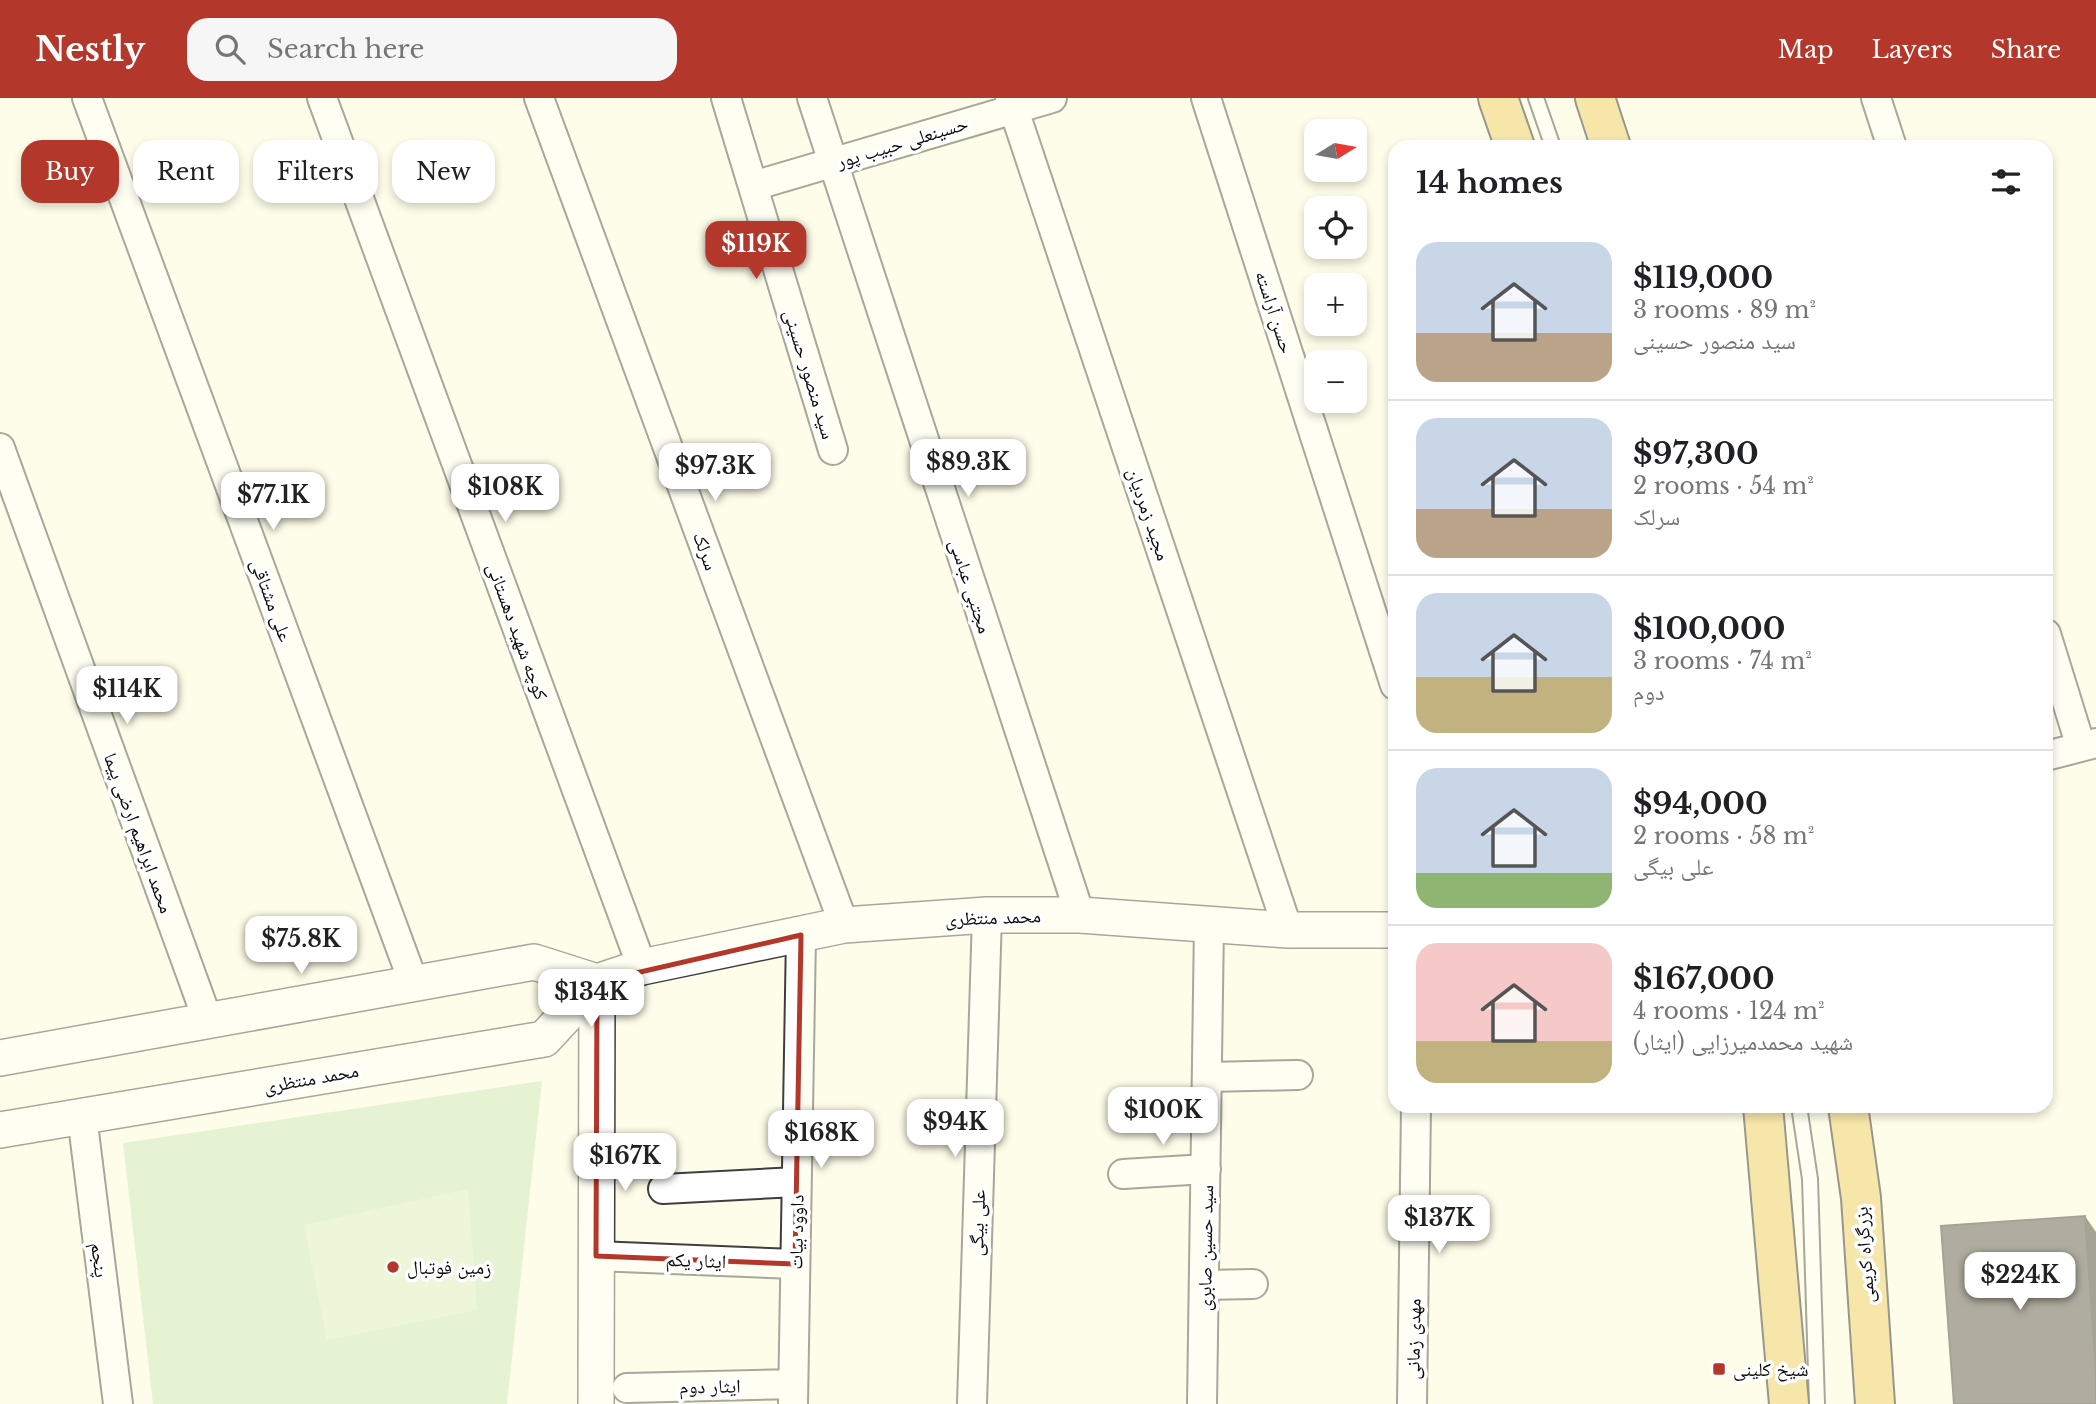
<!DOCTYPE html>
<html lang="en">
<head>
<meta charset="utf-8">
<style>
	:root { --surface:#fff; --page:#f6f6f6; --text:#202124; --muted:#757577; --line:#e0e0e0; --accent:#b3372a }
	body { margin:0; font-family:"Libre Baskerville","Noto Naskh Arabic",serif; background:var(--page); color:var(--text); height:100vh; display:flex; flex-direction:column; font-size:26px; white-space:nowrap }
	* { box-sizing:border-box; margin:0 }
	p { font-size:23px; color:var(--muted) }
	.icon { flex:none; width:38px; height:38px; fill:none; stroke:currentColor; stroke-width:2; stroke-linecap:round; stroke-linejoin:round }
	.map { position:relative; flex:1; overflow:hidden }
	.drawer { position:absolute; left:1388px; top:42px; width:665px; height:973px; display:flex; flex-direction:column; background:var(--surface); border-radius:21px; box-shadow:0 4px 10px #0003 }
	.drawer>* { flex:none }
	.guide { position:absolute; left:21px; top:42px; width:665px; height:63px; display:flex; gap:14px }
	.needle { width:46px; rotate:79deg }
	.buttons { position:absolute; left:1304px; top:21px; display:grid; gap:14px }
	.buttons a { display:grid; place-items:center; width:63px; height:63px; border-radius:14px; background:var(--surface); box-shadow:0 4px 10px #0003; font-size:35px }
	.price { position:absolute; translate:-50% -60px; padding:0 16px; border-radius:14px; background:#fff; color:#222; font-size:23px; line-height:46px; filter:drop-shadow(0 2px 4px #0008) }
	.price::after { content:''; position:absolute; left:50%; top:42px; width:21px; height:16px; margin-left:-10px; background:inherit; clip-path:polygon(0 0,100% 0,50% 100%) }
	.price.selected { background:var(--accent); color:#fff }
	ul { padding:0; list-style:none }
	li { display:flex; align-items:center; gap:21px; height:175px; padding:0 28px }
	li+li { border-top:2px solid var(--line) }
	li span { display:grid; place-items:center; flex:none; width:196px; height:140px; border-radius:21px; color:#555 }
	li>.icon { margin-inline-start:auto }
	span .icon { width:84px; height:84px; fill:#fffc; stroke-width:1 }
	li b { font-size:30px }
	h2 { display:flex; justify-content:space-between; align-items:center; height:84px; padding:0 28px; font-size:30px }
	.chip { padding:0 24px; border-radius:21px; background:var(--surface); box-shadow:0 4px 10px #0003; font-size:24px; line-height:63px }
	.chip.selected { background:var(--accent); color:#fff }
	header { display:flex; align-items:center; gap:42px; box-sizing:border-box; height:98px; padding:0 35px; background:var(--accent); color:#fff }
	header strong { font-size:33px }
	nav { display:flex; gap:38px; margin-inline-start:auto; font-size:24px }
	.search { width:490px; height:63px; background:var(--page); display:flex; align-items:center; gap:18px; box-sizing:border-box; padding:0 24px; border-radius:21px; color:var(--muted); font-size:26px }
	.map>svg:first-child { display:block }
</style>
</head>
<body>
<header>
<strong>Nestly</strong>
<div class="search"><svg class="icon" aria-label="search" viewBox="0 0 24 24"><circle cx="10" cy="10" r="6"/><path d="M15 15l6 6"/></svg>Search here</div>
<nav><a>Map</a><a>Layers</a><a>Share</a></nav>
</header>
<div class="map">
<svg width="2096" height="1306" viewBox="0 0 2096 1306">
	<rect width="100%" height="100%" fill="#fefde9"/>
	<path fill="#c8e6b5" d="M542,983l-35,323h-354l-30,-261z"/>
	<path fill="#dbeec7" d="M468,1091l9,121 -150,30 -23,-115z"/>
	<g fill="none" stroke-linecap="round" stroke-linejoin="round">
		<g stroke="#3e3e3e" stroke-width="18">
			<path id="service" d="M1536,0l17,49
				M1799,1008l11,73 7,225"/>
		</g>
		<g stroke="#3e3e3e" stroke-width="32">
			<path id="minor" d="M87,0l327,886
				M322,0l320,869
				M539,0l305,827
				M726,0l107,352
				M812,0l268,817
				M1010,0l278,832
				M1206,0l189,587
				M1876,0l16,49
				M753,88l299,-88
				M0,350l208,573
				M2046,536l35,113
				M2046,658l50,-13
				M1208,979l90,-2
				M82,1018l36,288
				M1123,1076l83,-5
				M663,1091l133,-7
				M596,1158l199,8
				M1204,1187l49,-1
				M627,1290l166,-4
				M793,1306l8,-469
				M972,1306l15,-489
				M1202,1306l7,-480
				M1412,1306l4,-298"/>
		</g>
		<g stroke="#3e3e3e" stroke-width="38">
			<path id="tertiary" d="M0,960l534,-96 63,20
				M0,1032l544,-91 53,-57 45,-15 202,-42 143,-10h93l208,15h107
				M596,1306l1,-422"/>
		</g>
		<g stroke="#1c1c1c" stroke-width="42">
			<path id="trunk" d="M1498,0l17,49
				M1595,0l16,49
				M1763,1008l26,298
				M1848,1008l13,92 14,206"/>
		</g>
		<use href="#service" stroke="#fff" stroke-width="14"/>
		<use href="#minor" stroke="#fff" stroke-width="28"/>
		<use href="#tertiary" stroke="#fff" stroke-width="35"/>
		<use href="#trunk" stroke="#f0cb5e" stroke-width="38"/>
	</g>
	<path fill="#3a3632" d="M2085,1118l11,16v142z"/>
	<path fill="#534d48" stroke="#3a3632" stroke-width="2" d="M2085,1118l11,158v30h-142l-13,-178z"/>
	<path d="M0 0H2096V1306H0ZM801,837l-6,329 -199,-8 1,-274z" fill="#fefde9" fill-opacity=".55" fill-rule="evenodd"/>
	<path fill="none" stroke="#b3372a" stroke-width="5" stroke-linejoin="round" d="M801,837l-6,329 -199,-8 1,-274z"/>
	<g fill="#b3372a" stroke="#fff" stroke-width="2.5">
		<circle cx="393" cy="1169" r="7"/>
		<rect x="1712" y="1264" width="14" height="14" rx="3.5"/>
	</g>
	<g text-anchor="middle" stroke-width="7" stroke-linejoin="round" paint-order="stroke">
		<g font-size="19" fill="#0b0b0b" stroke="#fff">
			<text transform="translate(902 44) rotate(-17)" y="7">حسینعلی حبیب پور</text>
			<text transform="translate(1275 214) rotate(72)" y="7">حسن آراسته</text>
			<text transform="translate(810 276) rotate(73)" y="7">سید منصور حسینی</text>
			<text transform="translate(1149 416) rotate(71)" y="7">مجید زمردیان</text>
			<text transform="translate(706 453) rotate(70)" y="7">سرلک</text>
			<text transform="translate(971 488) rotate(72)" y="7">مجتبی عباسی</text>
			<text transform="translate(272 502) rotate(70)" y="7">علی مشتاقی</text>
			<text transform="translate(518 533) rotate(70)" y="7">کوچه شهید دهستانی</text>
			<text transform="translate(139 735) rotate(70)" y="7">محمد ابراهیم ارضی پیما</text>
			<text transform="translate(993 819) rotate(-2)" y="7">محمد منتظری</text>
			<text transform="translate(311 980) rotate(-10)" y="7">محمد منتظری</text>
			<text transform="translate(977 1125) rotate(-88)" y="7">علی بیگی</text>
			<text transform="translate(796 1134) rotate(-89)" y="7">داوود بیات</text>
			<text transform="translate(1205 1150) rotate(-89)" y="7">سید حسین صابری</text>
			<text transform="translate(1864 1157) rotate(-94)" y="7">بزرگراه کریمی</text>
			<text transform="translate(100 1162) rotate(83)" y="7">پنجم</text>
			<text transform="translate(696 1162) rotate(2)" y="7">ایثار یکم</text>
			<text transform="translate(1413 1241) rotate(-89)" y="7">مهدی زمانی</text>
			<text transform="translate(710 1288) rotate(-1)" y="7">ایثار دوم</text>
		</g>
		<g font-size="19" fill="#0b0b0b" stroke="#fff" text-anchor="start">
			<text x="407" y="1176">زمین فوتبال</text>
			<text x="1733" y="1278">شیخ کلینی</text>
		</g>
	</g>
</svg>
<div class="buttons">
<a><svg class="needle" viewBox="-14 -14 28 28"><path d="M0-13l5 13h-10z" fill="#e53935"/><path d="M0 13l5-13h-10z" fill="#757577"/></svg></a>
<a><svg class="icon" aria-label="locate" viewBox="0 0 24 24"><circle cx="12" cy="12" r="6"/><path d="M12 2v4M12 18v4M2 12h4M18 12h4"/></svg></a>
<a>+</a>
<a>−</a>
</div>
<b class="price selected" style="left:756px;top:183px">$119K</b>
<b class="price" style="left:968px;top:401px">$89.3K</b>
<b class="price" style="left:715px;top:405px">$97.3K</b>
<b class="price" style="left:505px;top:426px">$108K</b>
<b class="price" style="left:273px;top:434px">$77.1K</b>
<b class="price" style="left:127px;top:628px">$114K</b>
<b class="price" style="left:301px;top:878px">$75.8K</b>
<b class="price" style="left:591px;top:931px">$134K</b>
<b class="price" style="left:1163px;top:1049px">$100K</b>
<b class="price" style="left:955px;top:1061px">$94K</b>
<b class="price" style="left:821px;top:1072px">$168K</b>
<b class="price" style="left:625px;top:1095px">$167K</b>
<b class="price" style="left:1439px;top:1157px">$137K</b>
<b class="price" style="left:2020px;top:1214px">$224K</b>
<div class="guide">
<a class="chip selected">Buy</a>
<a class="chip">Rent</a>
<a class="chip">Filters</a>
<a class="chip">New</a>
</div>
<section class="drawer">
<h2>14 homes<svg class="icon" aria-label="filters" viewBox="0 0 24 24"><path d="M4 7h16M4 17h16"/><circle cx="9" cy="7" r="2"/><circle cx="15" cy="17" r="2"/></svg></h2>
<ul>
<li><span style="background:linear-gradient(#c9d6e8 65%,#b9a48a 0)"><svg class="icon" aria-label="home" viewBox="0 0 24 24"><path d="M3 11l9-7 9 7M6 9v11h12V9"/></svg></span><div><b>$119,000</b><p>3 rooms · 89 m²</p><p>سید منصور حسینی</p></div></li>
<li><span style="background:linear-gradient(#c9d6e8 65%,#b9a48a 0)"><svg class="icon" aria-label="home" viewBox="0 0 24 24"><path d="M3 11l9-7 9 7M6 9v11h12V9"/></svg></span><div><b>$97,300</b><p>2 rooms · 54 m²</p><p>سرلک</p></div></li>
<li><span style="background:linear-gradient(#c9d6e8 60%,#c2b280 0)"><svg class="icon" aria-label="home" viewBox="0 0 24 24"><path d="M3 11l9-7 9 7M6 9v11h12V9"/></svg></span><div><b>$100,000</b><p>3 rooms · 74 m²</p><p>دوم</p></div></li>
<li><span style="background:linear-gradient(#c9d6e8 75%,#8fb573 0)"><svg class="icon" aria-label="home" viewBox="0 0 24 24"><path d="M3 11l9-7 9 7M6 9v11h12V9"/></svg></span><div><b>$94,000</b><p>2 rooms · 58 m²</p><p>علی بیگی</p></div></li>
<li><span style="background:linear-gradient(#f6c9c9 70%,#c2b280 0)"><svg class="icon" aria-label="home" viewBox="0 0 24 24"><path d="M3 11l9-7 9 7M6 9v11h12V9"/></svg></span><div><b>$167,000</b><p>4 rooms · 124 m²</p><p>شهید محمدمیرزایی (ایثار)</p></div></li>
</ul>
</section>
</div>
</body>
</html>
